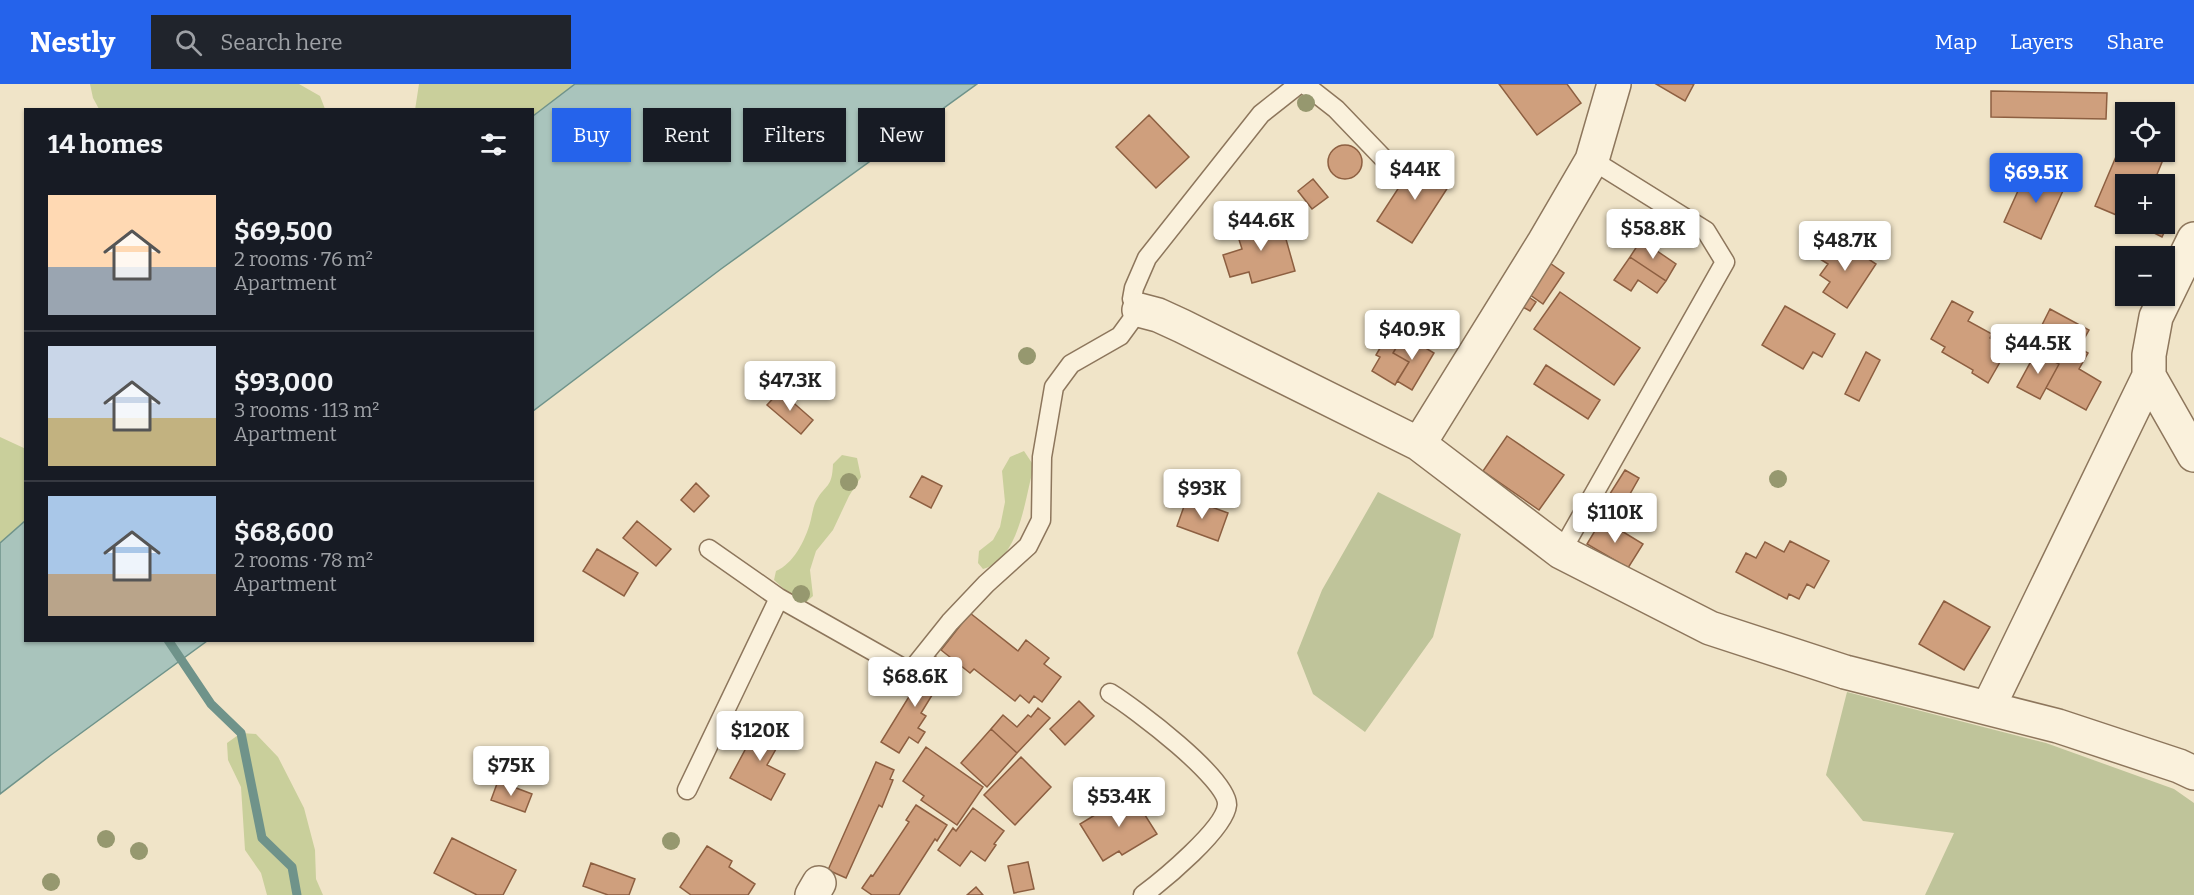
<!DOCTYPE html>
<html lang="en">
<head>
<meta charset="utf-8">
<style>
	:root { --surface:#171b24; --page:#20242c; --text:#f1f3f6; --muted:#9ea1a6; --line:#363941; --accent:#2563eb }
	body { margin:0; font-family:Bitter,serif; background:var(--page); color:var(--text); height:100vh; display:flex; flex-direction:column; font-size:22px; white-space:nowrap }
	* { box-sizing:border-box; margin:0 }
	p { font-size:20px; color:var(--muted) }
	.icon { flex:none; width:33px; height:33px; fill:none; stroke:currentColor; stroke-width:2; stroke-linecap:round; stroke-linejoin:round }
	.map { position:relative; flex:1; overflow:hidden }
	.details { position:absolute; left:24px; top:24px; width:510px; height:534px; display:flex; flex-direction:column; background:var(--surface); border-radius:0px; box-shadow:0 2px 4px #0004 }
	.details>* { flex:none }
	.guide { position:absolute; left:552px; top:24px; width:570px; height:54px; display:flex; gap:12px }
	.fabs { position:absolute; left:2115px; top:18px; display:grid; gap:12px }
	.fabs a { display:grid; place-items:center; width:60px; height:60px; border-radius:0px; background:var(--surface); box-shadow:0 2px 4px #0004; font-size:30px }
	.price { position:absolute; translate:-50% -51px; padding:0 14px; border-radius:6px; background:#fff; color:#222; font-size:20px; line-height:39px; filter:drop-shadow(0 2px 3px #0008) }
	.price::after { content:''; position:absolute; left:50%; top:36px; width:18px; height:14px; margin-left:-9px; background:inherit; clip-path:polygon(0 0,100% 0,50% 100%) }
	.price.active { background:var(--accent); color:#fff }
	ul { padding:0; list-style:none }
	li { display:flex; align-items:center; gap:18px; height:150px; padding:0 24px }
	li+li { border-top:2px solid var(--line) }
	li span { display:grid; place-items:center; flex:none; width:168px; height:120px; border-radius:0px; color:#555 }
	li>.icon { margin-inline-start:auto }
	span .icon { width:72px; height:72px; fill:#fffc; stroke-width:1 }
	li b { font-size:26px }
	h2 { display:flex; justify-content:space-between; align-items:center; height:72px; padding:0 24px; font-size:26px }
	.pill { padding:0 21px; border-radius:0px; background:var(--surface); box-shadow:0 2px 4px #0004; font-size:21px; line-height:54px }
	.pill.active { background:var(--accent); color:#fff }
	header { display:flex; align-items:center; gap:36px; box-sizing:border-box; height:84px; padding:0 30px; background:var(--accent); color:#fff }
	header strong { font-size:28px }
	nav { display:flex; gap:33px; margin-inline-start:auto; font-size:21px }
	.search { width:420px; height:54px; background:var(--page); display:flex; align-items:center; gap:15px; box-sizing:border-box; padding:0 21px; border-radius:0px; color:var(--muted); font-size:22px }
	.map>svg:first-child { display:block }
</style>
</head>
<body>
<header>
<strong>Nestly</strong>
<div class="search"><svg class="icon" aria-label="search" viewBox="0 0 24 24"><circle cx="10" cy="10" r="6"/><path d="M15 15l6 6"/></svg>Search here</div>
<nav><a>Map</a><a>Layers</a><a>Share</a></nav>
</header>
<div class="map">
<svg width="2194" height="811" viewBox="0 0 2194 811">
	<rect width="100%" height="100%" fill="#f0e4c8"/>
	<path fill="#c9cf9b" d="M90,0h209l21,12 5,13h-226l-6,-11z
		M419,0h156l-42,32 -1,-6h-117z
		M0,353l26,12 -1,72 -25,22z
		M1024,367l10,15c-9,31 -14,93 -51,103l-5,-6 1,-12 14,-11 7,-13 5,-25 -3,-31 8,-14z
		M842,371l15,3 4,19 -12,19 -16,34 -17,21 -6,19 3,26 -9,8 -10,-6 -20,-18 2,-9c17,-7 29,-30 34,-48 2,-7 3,-16 6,-22 10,-18 16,-12 17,-37z
		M241,649l15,1 22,23 26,51 11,42 1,29 7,16h-56l-6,-22 -16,-23 -4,-63 -13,-27 -1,-17z"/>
	<path fill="#bfc49a" d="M1378,408l83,42 -28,103 -68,95 -52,-38 -16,-41 25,-63z
		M1847,608l199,51 128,46 20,14v92h-269l29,-62 -91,-12 -37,-46z"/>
	<path fill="#a9c4bc" stroke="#6f938a" stroke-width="1.5" d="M575,0h402l-256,185 -188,142v-295z
		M25,437l1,119 181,1 -156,114 -51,39v-251z"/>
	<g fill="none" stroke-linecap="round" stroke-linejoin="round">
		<path stroke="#6f938a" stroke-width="9" d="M168,556l43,64 30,29 21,105 30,29 5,28"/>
	</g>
	<path fill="#cf9f7d" stroke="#8d5f41" stroke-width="1.5" d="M1499,0h68l14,19 -44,32z
		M1656,0h38l-9,17z
		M1991,7l116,2 -1,26 -115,-2z
		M1149,31l40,42 -33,31 -40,-41z
		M2126,49v19h38v-4l3,2 -14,34h-27v35l-31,-13z
		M1328 78a17 17 0 1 1 34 0a17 17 0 1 1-34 0Z
		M1418,74l34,23 -40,62 -35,-22z
		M2038,85l29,13 -26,57 -37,-17 18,-40 8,4z
		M1313,95l15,18 -16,12 -14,-18z
		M1621,127l17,11 -12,18 -17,-11z
		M2164,131l7,3 -9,19 -22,-11 1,-2h23z
		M1280,134l15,53 -43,12 -3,-11 -19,5 -7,-22 19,-6 -6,-19z
		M1835,153l41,27 -29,44 -24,-16 7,-10 -10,-7 8,-11 -8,-5z
		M1641,156l35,24 -10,17 -36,-24z
		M1630,173l36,24 -9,12 -19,-13 -7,11 -17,-11z
		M1547,177l17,12 -21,31 -17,-12z
		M1560,208l80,56 -26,37 -80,-56z
		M1527,212l9,6 -6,9 -9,-5z
		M1952,217l21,11 -5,9 24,13 -2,4 18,10 -20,35 -16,-10 1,-3 -31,-18 3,-5 -14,-8z
		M1785,222l50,28 -13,23 -9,-5 -10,17 -41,-24z
		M2050,225l39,21 -10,18 9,5 -9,16 22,13 -15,28 -40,-22 13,-24 -20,-11 9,-17 -9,-5z
		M1404,251l30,18 -22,37 -15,-9 12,-19 -16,-9z
		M1387,252l12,7 -6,10 16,9 -14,23 -23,-14 8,-14 -4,-2z
		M1866,268l14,8 -21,41 -14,-7z
		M2036,268l23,12 -19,35 -23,-12z
		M1546,281l54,35 -12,19 -54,-35z
		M780,307l33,29 -12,14 -34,-29z
		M1507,352l57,39 -25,35 -56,-39z
		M1625,386l14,8 -22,39 -16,-9z
		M922,392l20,10 -11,22 -21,-11z
		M696,399l13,13 -15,16 -13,-12z
		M1187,414l41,15 -10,28 -41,-15z
		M1602,435l41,25 -15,24 -41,-24z
		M637,437l34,28 -15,17 -33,-28z
		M1790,457l39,20 -15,27 -7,-4 -8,15 -10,-5 -2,5 -51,-27 10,-19 10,5 9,-16 19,10z
		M597,465l41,24 -14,23 -41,-25z
		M1944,517l46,26 -26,43 -45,-26z
		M970,529l48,38 8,-11 23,18 -5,6 17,13 -19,25 -8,-6 -5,7 -9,-8 -5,6 -41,-32 -4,4 -29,-23z
		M934,572l16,10 -29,47 5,3 -8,12 7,4 -7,11 -9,-6 -10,16 -18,-11z
		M1079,617l15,15 -29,29 -15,-16z
		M1038,624l12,10 -33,35 -26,-24 12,-14 14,12 11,-12 3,2z
		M761,636l24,13 -18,32 18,9 -14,26 -41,-22z
		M991,645l26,24 -30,34 -26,-24z
		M926,663l57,40 -26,38 -36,-25 3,-4 -21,-15z
		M1021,673l30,30 -36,38 -31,-30z
		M876,678l18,8 -4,9 3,1 -11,27 -3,-2 -33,73 -18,-8z
		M498,697l34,13 -7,18 -34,-12z
		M1131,709l26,41 -35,21 -3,-4 -16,10 -23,-37z
		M916,721l31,20 -10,16 -2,-2 -36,56h-27l-10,-7 9,-13 2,1 36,-54 -3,-2z
		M973,724l31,23 -10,13 2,1 -11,16 -14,-10 -11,15 -22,-16 15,-22 3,3z
		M452,754l64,32 -13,25h-26l-43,-22z
		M707,762l25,15 -3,6 26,17 -7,11h-57l-11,-8z
		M1028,778l6,27 -20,4 -6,-27z
		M591,779l44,16 -6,16h-21l-25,-9z
		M976,803l7,8h-16z"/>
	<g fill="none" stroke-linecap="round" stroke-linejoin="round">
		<g stroke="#8d765c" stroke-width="21">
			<path id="lane" d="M1304,0l32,25 49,51
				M709,465l70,49 131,74 40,-50 36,-38 42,-38 13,-26 1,-63 12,-70 17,-23 49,-28 19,-26 -7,-11 2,-11 13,-30 114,-144 38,-30
				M1561,468l164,-290 -19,-31 -114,-71
				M1110,609c23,14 119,86 117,112 -2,24 -64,75 -84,90
				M687,706l92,-192"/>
		</g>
		<g stroke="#8d765c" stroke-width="36">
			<path id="street" d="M1139,226l19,5 24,11 237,118 142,108 149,76 135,44 213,54 121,40 15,7
				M2149,292l45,79
				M1419,360l124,-200 49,-84 22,-76
				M1988,624l161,-332v-21l7,-38 38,-78
				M812,811l7,-12"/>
		</g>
		<use href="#lane" stroke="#faf1dc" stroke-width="18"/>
		<use href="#street" stroke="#faf1dc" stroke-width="33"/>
	</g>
	<g fill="#96986f">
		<circle cx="1306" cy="19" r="9"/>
		<circle cx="1027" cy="272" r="9"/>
		<circle cx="1778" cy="395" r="9"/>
		<circle cx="849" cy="398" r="9"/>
		<circle cx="801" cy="510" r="9"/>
		<circle cx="106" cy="755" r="9"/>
		<circle cx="671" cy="757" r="9"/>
		<circle cx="139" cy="767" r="9"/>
		<circle cx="51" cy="798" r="9"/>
	</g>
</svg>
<div class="fabs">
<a><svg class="icon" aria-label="locate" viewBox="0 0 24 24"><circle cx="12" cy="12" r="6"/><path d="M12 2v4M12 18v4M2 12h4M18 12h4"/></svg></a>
<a>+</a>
<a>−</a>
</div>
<b class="price" style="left:1415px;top:117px">$44K</b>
<b class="price active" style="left:2036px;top:120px">$69.5K</b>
<b class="price" style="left:1261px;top:168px">$44.6K</b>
<b class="price" style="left:1653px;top:176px">$58.8K</b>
<b class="price" style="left:1845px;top:188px">$48.7K</b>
<b class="price" style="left:1412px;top:277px">$40.9K</b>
<b class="price" style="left:2038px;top:291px">$44.5K</b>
<b class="price" style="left:790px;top:328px">$47.3K</b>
<b class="price" style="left:1202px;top:436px">$93K</b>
<b class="price" style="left:1615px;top:460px">$110K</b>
<b class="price" style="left:915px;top:624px">$68.6K</b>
<b class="price" style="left:760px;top:678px">$120K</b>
<b class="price" style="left:511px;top:713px">$75K</b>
<b class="price" style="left:1119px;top:744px">$53.4K</b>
<div class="guide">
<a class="pill active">Buy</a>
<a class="pill">Rent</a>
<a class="pill">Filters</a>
<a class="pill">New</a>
</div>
<section class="details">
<h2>14 homes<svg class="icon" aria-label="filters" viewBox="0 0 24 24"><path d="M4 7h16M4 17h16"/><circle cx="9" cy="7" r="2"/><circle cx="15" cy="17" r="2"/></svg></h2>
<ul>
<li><span style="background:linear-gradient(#ffd9b3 60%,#9aa5b1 0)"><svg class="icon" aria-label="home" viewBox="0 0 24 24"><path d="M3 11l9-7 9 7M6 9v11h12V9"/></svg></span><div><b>$69,500</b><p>2 rooms · 76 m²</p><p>Apartment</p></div></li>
<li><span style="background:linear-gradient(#c9d6e8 60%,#c2b280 0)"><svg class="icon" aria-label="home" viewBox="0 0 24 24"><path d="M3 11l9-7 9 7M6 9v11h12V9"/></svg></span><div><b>$93,000</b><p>3 rooms · 113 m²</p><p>Apartment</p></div></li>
<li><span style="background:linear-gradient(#a9c7e8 65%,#b9a48a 0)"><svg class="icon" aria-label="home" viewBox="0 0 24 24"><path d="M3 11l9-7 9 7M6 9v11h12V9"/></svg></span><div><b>$68,600</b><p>2 rooms · 78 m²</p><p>Apartment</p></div></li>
</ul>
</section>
</div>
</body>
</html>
